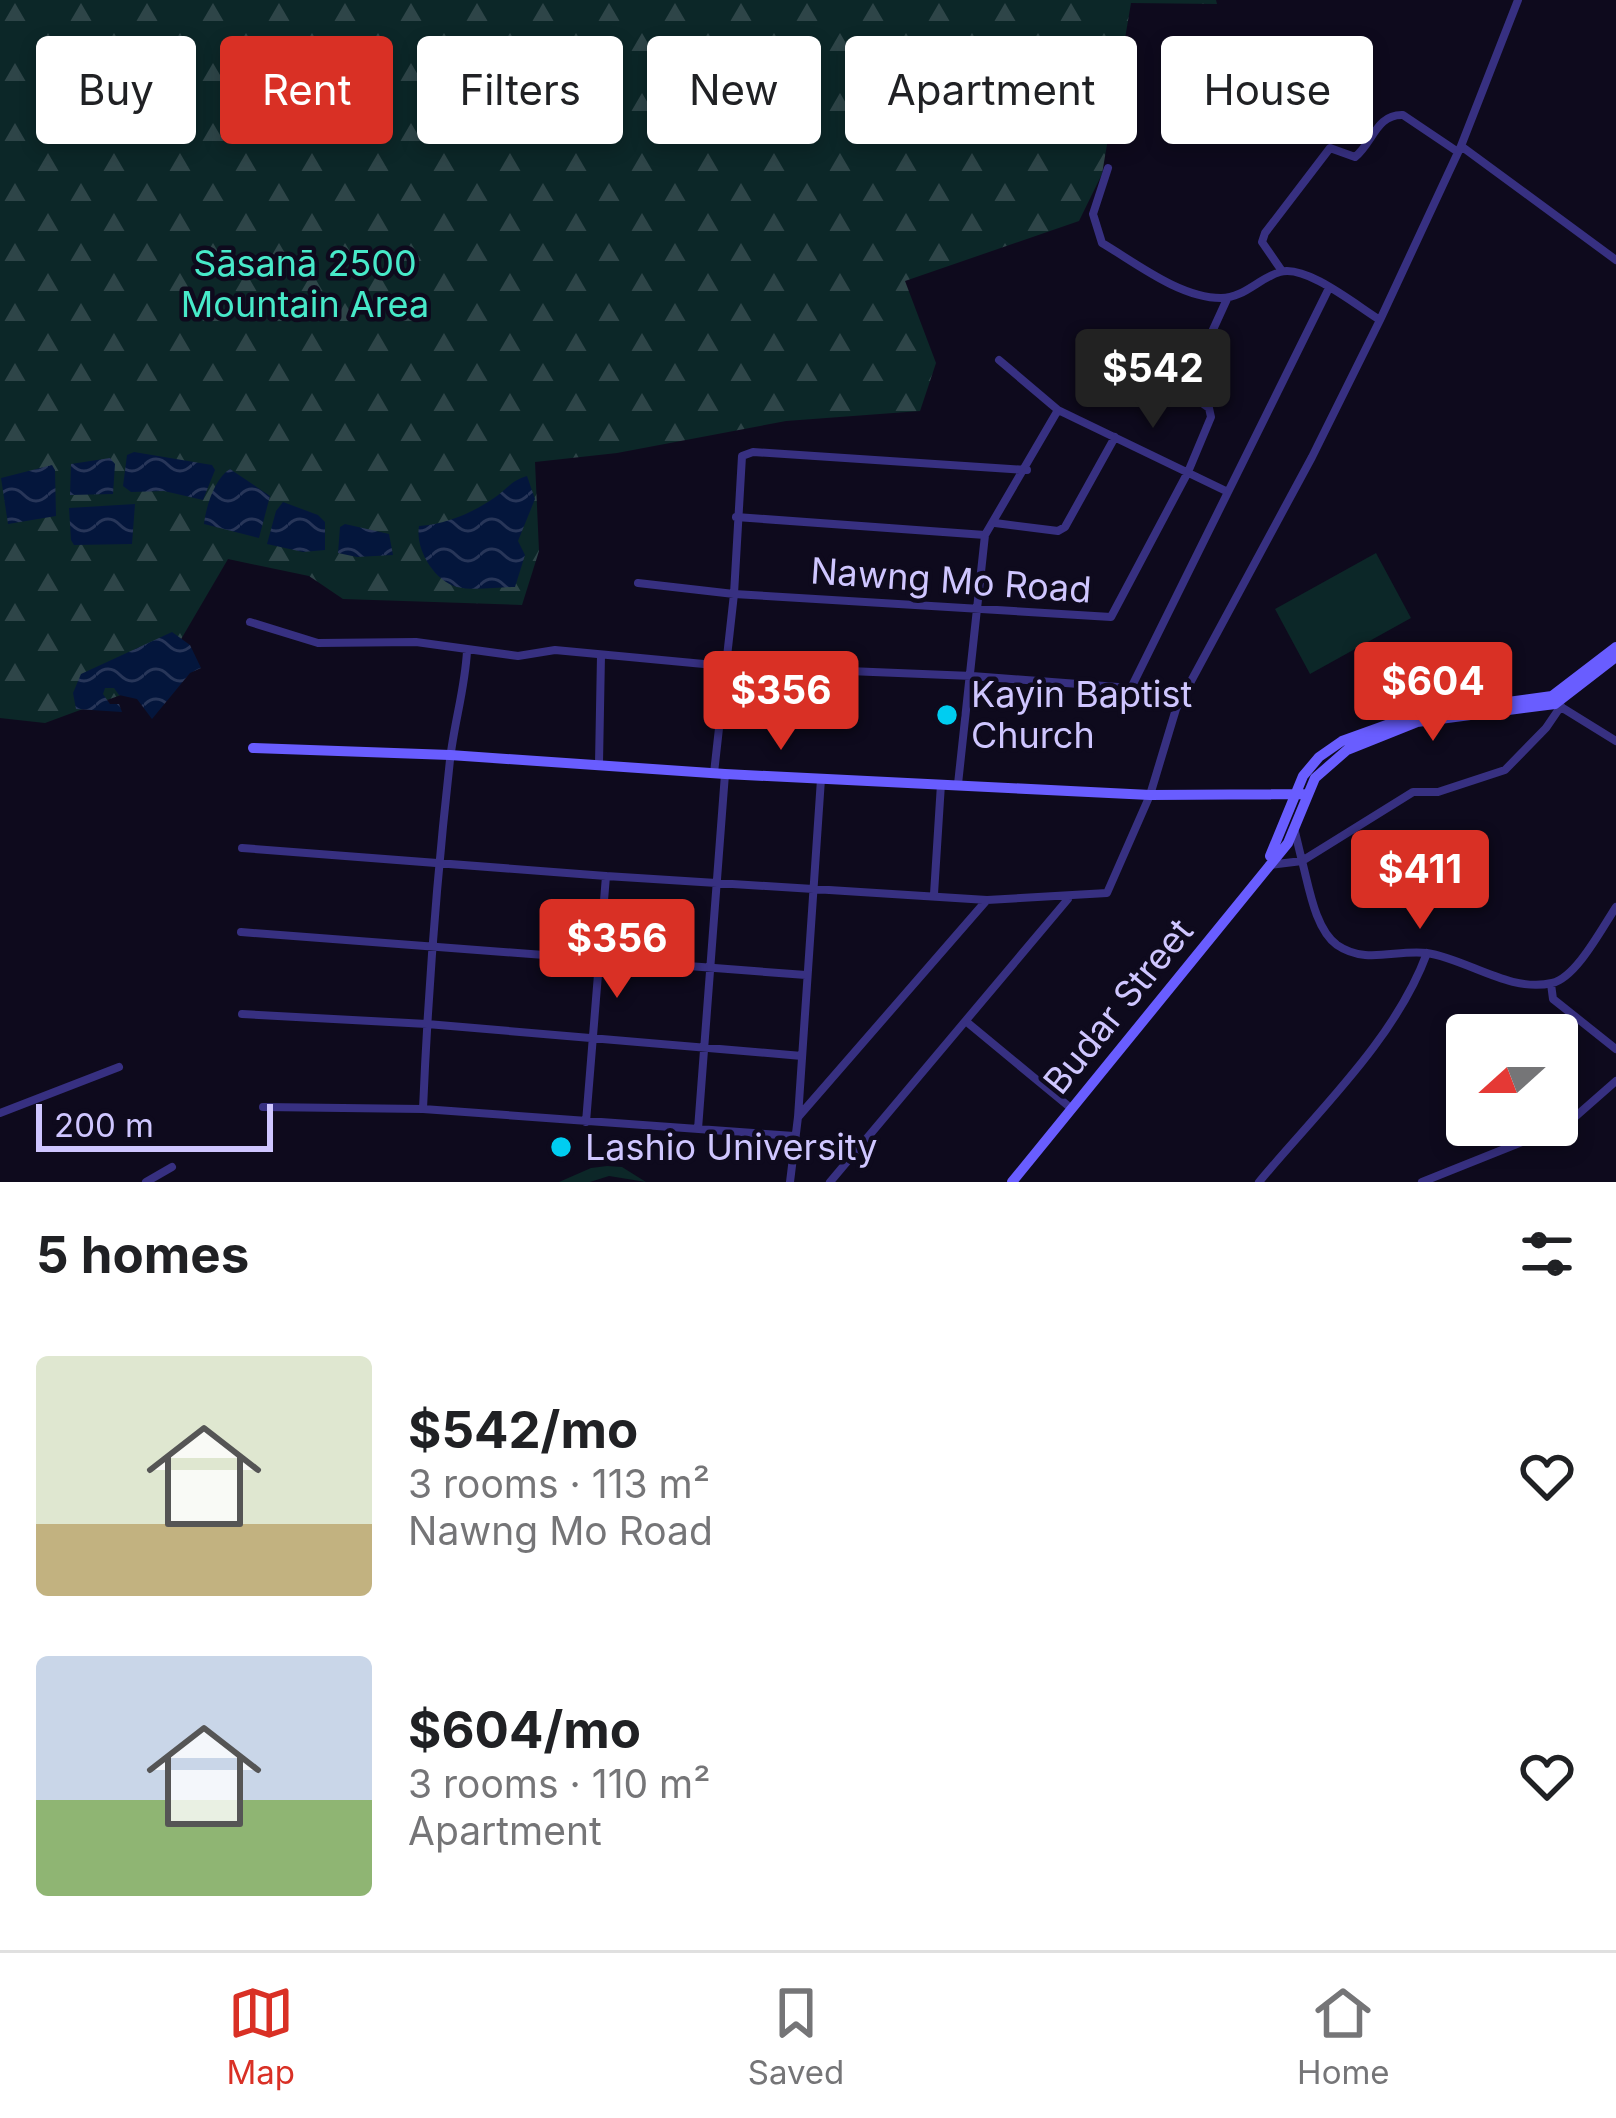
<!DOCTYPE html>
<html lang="en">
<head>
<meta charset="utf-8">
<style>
	:root { --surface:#fff; --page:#f2f2f2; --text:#202124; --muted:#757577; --line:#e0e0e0; --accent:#d93025 }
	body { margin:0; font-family:Inter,sans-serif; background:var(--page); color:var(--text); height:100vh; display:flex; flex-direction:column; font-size:45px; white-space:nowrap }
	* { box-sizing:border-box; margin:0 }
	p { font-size:39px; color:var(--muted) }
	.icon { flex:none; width:66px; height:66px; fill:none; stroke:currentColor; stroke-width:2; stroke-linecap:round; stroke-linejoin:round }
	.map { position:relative; height:1182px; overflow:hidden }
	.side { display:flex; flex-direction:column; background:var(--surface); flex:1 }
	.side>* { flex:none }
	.guide { position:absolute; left:36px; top:36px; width:1545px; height:108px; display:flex; gap:24px }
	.needle { width:78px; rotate:249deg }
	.buttons { position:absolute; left:1446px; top:1014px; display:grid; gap:24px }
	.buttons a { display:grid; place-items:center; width:132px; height:132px; border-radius:12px; background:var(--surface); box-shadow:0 6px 18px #0003; font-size:60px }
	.scale { position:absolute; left:36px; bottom:30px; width:237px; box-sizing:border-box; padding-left:12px; border:6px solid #cfc6ff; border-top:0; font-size:33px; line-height:42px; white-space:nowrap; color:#cfc6ff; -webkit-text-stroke:9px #0e0a1d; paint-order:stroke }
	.price { position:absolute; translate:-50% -102px; padding:0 27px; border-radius:12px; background:var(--accent); color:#fff; font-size:39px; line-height:78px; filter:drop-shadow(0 3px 6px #0008) }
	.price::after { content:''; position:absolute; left:50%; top:72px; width:36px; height:27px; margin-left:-18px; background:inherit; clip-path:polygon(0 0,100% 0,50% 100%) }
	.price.current { background:#222; color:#fff }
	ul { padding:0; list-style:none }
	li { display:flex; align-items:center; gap:36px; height:300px; padding:0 36px }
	li span { display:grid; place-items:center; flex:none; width:336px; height:240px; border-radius:12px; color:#555 }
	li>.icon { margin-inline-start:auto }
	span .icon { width:144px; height:144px; fill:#fffc; stroke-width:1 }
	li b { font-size:51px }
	h2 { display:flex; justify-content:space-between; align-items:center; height:144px; padding:0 36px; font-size:51px }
	.pill { padding:0 42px; border-radius:12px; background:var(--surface); box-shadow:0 6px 18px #0003; font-size:42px; line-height:108px }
	.pill.current { background:var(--accent); color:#fff }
	.menu { display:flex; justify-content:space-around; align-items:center; height:168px; border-top:3px solid var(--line); background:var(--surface); font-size:33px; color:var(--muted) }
	.menu a { display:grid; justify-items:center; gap:6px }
	.menu .current { color:var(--accent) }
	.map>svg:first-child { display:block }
</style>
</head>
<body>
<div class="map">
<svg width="1616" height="1182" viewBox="0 0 1616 1182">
	<defs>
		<pattern id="forest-firs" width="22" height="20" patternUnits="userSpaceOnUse" patternTransform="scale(3)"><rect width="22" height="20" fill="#0c2728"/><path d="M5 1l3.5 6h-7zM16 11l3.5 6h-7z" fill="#2e4548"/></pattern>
		<pattern id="water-waves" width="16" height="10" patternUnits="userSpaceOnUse" patternTransform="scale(3)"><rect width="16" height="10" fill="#04163c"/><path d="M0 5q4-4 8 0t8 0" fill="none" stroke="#283659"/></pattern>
	</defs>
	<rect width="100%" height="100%" fill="#0e0a1d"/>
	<path fill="#0c2728" d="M1376,553l35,65 -101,56 -35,-65z
		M607,1166l15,1 24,15 -37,-6 -19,6h-31l32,-14z"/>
	<path fill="url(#forest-firs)" d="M0,0h1216l1,4 -86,-1 -29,171 -23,47 -174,60 31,82 -16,48 -134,10 -169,32 -82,9 4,89 -17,54 -179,-6 -34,-23 -81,-17 -72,123 -111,41 -45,-5z"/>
	<path fill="url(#water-waves)" d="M134,452l78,13 3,5 -12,30 -39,-9 -33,1 -8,-6 4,-31z
		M110,458l5,6 -2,30 -43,1 1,-31z
		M52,465l3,5 1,46 -48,8 -7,-46z
		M230,469l40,27 -11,42 -55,-14c2,-18 11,-46 26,-55z
		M527,476l8,23 -17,42 7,14 -10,32c-17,0 -42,4 -58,0 -24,-7 -42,-39 -38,-61 28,-2 53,-13 75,-28 13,-9 18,-18 33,-22z
		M283,502l35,13 7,7v28l-22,2 -36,-8 9,-33z
		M135,504l-3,40 -58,1 -3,-5 -2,-32z
		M345,524l44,10 4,21 -36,2 -19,-4 2,-26z
		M172,632l18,13 11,23 -11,5 -38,46 -15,-20 -18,-4 -5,-7h-9l-2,6 7,10h9l3,8 -46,-3 -3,-16 8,-19z"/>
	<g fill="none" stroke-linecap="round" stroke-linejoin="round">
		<path stroke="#373081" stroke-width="8" d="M1461,146l155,114
			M1108,168l-15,46 9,29c34,20 78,55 119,55 23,0 38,-20 59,-26 26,-8 77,34 100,48
			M1282,271l-20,-29 3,-9 65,-85 25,9c18,-14 21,-43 48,-42l55,37
			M999,360l59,50 170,82
			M736,517l249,18
			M995,523l63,8 7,-4 50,-90
			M638,583l96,11 377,23 77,-145 23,-55 -2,-9 -24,-17 42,-92
			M250,622l68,21 98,-1 102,14 37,-6 170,16 247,10 159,12 198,-400
			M467,651c-2,38 -13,72 -17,109 -13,116 -22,232 -27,349l371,27
			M1131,688l45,21
			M1561,706l-15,22 -41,42 -67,22h-25l-111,69c7,26 13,68 35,84 29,20 59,4 90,8 40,6 83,40 125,30 24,-5 50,-55 64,-76
			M1561,707l55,34
			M599,763l2,-108
			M714,773l20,-179 8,-138 11,-4 274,18
			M958,784l27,-249 73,-125
			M242,848l364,28 381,24 120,-7 43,-98 26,-86 136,-252 68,-137 81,-174 57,-146
			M1269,865l33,-4 -7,-29
			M934,894l7,-110
			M241,932l565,43
			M1551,984l2,15 63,50
			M242,1014l185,10 375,32
			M968,1023l104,86
			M263,1107l160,2
			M0,1113l119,-46
			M799,1116l187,-215
			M586,1122l20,-246
			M698,1129l27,-355
			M146,1182l26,-15
			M790,1182l8,-65 23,-338
			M830,1182l238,-283
			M1259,1182c58,-70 136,-142 168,-229
			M1422,1182l145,-58 49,-43"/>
		<path stroke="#695dff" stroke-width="10" d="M253,748l197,7 275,19 425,21 158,-1
			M1270,856l33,-80 16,-19 23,-16 75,-27 135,-18 64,-49
			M1012,1182l276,-339 27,-65 32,-28 70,-28 138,-18 61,-47"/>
	</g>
	<g fill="#00cdf1" stroke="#0e0a1d" stroke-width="4.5">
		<circle cx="947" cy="715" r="12"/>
		<circle cx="561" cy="1147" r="12"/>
	</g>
	<g text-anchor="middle" stroke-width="9" stroke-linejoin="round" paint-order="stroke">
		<g font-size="36" fill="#47e9c9" stroke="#0e0a1d">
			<text x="305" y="276">Sāsanā 2500<tspan x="305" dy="41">Mountain Area</tspan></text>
		</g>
		<g font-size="36" fill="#cfc6ff" stroke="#0e0a1d">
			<text transform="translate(951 580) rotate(4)" y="13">Nawng Mo Road</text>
			<text transform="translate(1118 1006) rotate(-51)" y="13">Budar Street</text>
		</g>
		<g font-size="36" fill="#cfc6ff" stroke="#0e0a1d" text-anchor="start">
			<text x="971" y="707">Kayin Baptist<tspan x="971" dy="41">Church</tspan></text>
			<text x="585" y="1160">Lashio University</text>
		</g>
	</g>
</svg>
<div class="buttons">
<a><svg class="needle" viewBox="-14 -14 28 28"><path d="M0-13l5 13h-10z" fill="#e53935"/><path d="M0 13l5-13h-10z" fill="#757577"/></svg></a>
</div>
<div class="scale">200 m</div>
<b class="price current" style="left:1153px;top:431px">$542</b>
<b class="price" style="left:1433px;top:744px">$604</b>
<b class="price" style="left:781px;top:753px">$356</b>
<b class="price" style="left:1420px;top:932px">$411</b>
<b class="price" style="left:617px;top:1001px">$356</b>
<div class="guide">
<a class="pill">Buy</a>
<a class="pill current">Rent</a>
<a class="pill">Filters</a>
<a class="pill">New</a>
<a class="pill">Apartment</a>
<a class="pill">House</a>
</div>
</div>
<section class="side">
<h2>5 homes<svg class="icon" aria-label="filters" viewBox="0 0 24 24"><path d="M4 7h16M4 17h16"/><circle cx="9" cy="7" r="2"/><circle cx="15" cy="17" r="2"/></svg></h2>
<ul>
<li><span style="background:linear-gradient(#dfe7d0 70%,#c2b280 0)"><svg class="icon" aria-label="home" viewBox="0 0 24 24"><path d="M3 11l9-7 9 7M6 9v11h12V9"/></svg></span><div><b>$542/mo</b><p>3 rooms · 113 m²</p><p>Nawng Mo Road</p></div><svg class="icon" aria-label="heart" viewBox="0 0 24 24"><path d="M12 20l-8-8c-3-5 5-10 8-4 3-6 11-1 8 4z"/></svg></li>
<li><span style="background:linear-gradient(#c9d6e8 60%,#8fb573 0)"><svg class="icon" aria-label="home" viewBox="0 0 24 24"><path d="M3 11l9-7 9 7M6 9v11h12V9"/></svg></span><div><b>$604/mo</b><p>3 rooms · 110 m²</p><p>Apartment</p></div><svg class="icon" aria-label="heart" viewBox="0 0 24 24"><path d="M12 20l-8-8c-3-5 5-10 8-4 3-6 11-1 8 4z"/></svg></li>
</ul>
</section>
<nav class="menu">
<a class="current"><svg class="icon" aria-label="map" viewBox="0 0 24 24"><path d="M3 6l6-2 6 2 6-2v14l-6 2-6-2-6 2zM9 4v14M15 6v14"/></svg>Map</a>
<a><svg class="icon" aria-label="saved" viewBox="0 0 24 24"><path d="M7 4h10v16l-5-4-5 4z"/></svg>Saved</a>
<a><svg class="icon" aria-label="home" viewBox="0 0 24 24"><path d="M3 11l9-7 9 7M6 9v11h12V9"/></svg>Home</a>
</nav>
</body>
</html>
